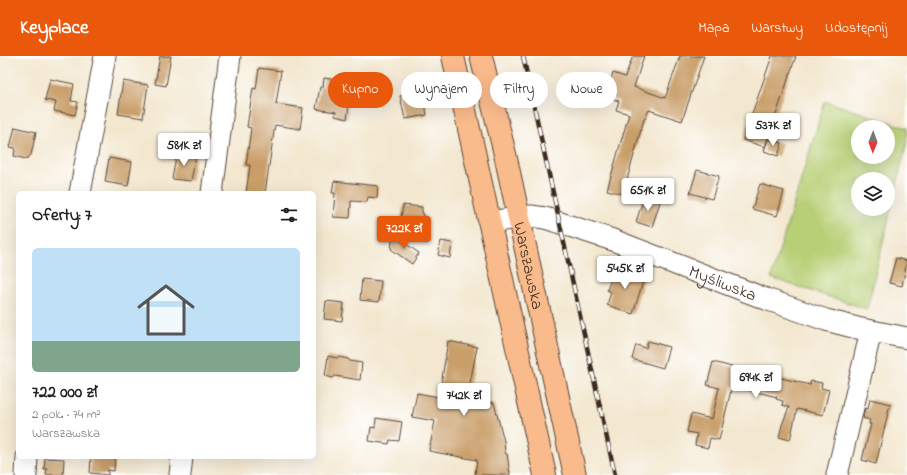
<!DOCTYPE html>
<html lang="pl">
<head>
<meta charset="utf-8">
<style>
	:root { --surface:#fff; --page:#f2f2f2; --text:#222; --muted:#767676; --line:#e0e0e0; --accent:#ea580c }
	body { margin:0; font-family:"Indie Flower",sans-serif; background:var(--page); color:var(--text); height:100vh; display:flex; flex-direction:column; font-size:15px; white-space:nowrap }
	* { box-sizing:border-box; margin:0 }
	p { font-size:13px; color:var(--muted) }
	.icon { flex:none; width:22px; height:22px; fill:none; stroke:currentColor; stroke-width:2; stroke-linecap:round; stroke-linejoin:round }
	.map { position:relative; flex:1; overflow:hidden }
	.drawer { position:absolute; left:16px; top:135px; width:300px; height:268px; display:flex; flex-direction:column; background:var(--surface); border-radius:6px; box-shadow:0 4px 16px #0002 }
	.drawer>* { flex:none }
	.banner { position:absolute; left:328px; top:16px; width:380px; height:36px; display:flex; gap:8px }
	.needle { width:26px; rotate:181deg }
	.tools { position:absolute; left:851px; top:64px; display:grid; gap:8px }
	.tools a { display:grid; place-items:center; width:44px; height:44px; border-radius:50%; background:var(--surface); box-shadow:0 4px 16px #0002; font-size:20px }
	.price { position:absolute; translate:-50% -34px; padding:0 9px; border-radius:4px; background:#fff; color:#222; font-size:13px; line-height:26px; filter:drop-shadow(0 1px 2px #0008) }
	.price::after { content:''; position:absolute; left:50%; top:24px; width:12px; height:9px; margin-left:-6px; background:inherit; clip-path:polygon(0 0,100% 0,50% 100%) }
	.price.selected { background:var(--accent); color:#fff }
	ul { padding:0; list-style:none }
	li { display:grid; align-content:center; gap:8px; height:212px; padding:0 16px }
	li+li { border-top:1px solid var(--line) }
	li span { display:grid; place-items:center; height:124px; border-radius:6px; color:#555 }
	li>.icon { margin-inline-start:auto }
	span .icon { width:72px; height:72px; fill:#fffc; stroke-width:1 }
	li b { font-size:17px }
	h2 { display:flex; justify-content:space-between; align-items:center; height:48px; padding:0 16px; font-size:17px }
	.chip { padding:0 14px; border-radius:18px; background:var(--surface); box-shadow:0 4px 16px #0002; font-size:14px; line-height:36px }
	.chip.selected { background:var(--accent); color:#fff }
	header { display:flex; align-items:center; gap:24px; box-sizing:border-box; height:56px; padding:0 20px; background:var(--accent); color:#fff }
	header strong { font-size:19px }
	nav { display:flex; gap:22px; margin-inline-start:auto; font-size:14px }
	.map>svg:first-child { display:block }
</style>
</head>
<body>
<header>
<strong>Keyplace</strong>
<nav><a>Mapa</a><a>Warstwy</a><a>Udostępnij</a></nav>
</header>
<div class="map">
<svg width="907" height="419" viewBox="0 0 907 419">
	<rect width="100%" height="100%" fill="#fff"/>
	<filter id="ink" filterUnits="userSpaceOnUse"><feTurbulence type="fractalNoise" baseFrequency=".025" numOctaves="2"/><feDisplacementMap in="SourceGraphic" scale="8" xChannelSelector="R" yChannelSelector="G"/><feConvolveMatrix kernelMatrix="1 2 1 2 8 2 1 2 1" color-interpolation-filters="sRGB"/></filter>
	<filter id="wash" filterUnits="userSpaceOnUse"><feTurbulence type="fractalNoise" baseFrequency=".012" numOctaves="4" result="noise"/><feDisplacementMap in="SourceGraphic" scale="16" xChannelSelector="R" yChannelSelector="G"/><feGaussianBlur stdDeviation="0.9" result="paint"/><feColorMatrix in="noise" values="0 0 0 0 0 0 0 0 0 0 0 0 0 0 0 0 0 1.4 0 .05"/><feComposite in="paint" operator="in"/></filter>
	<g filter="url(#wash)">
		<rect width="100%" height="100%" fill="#f3e7cf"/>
		<path fill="#b7cf74" stroke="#797c49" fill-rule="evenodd" d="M825,45l82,27v14l-40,167 -96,-31zM858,71h30v30h-30zM858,123h30v30h-30z"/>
		<g id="blocks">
			<path fill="#c99e69" d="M160,0h11l-5,30 -11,-2z
				M633,0h11l-10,31 31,11 15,-42h24l-22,65 -33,-11 -4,9h-1l-21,75 -16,-4 22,-76 -13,-4 3,-9 -14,-5 8,-23 12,4z
				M772,0h24l-31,91 -22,-7z
				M259,12l22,3 -5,33 27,4 -3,21 -25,-4 -10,68h-19l4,-28h-4l5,-37 -4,-1 6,-39 3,1z
				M324,22l21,3 -4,23 8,1 -2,14 -12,-3 1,-4 -20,-3 4,-22h3z
				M50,23l24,5 -3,17 7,1 -3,13 -21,-4 2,-9 -11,-2z
				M123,25l25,4 -5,33 -25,-4z
				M423,36l4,23 -22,4 -5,-23z
				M15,71l21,5 -5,23 -5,4 -12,-3 1,-8 -5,-1z
				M768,83l14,4 -4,13 -14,-5z
				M177,96l19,3 -5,26 -19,-2z
				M109,102l23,4 -4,24 -23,-4z
				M697,114l22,6 -7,23 -22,-6z
				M334,125l44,5 -1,12 -9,-1 -1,5 -16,-1 -1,17 -17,-1 2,-24h-3z
				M760,128l24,7 -7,25 -25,-7z
				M644,141l16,5 -8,25 -16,-5z
				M403,149l19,2v5l4,7 -1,4 -9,11 -17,-2z
				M393,179l26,18 -7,11 -21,-15z
				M441,185l11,2 -2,15 -12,-3z
				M896,202l11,3 -5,25 -13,-3z
				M620,211l25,8 -12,39 -26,-9 4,-13 -4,-2 4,-11 5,1z
				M362,223l19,2 -2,21 -19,-2z
				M326,245l18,2 -2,18 -18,-2z
				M448,285l29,6 -10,52 27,4 10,38 1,12 2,1 3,21h-35l2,-15 -48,-9 6,-30 -23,-4 5,-24 22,4z
				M648,285l21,6 -6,21 -31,-9 4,-14 10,3z
				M328,300l9,2 2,-1 9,2 2,2 12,2 -2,17 -25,-4 -2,2 -8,-2z
				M713,306l38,10v-3l19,4 -1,2 41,10 1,-4 11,2 -1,5 8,2 -6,25 -26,-6 -7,31 -11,-3 3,-12 7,-18 -7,-2 1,-4 -7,-2 1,-2 -45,-11 -13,54 -9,-2 -2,10 -13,-3 2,-11 -10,-2 4,-18 21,5 7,-31 -12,-3z
				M870,343l20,5 -14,60 -14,-4 9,-36h-2l1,-4 -7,-2 2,-10 3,1z
				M376,362l26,4 -3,19 -9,-1 -1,4 -20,-3 2,-14 4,1z
				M91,401h24l-1,14 -6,-1v5l-18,-2z
				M45,402l19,1 -1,16h-17l1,-6h-3z"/>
		</g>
	</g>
	<g filter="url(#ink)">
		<use href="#blocks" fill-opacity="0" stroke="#574639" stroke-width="1"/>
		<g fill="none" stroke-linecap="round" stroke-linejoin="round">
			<g stroke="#574639" stroke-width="23">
				<g id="minor">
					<path d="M80,137l25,-137"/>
					<path d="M212,137l18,-137"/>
					<path id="s1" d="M489,166l42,-6 14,2 68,22 153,59 60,21 31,8 50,10"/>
					<path d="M26,419l1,-18"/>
					<path d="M180,419l2,-18"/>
					<path d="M837,419l34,-144"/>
				</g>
			</g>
			<g stroke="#574639" stroke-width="24">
				<g id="major">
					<path d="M453,0l92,419"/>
					<path id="s2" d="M481,0l24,98 70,321"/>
				</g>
			</g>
			<use href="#minor" stroke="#fff" stroke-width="21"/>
			<use href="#major" stroke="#fabb8c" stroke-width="22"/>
			<g stroke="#3b2a1e" stroke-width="4.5">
				<path id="rail" d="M523,0l92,419"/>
			</g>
			<use href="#rail" stroke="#fff" stroke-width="3" stroke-dasharray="9" stroke-linecap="butt"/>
		</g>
	</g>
	<g text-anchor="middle" stroke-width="3" stroke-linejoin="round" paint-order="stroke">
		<g font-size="17" fill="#3b2a1e" stroke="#fff">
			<text dy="6" stroke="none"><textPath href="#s2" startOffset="215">Warszawska</textPath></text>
			<text dy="6" stroke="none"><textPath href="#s1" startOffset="246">Myśliwska</textPath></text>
		</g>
	</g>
</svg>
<div class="tools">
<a><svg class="needle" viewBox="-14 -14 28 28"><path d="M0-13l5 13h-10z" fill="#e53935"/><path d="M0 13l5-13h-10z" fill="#767676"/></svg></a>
<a><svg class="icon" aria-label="layers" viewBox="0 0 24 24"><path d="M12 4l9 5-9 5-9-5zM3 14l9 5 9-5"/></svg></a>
</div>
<b class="price" style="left:773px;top:91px">537K zł</b>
<b class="price" style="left:184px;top:111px">581K zł</b>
<b class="price" style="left:648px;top:156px">651K zł</b>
<b class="price selected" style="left:404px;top:194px">722K zł</b>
<b class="price" style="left:625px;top:234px">545K zł</b>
<b class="price" style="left:756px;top:343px">694K zł</b>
<b class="price" style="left:464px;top:361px">742K zł</b>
<div class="banner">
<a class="chip selected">Kupno</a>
<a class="chip">Wynajem</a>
<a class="chip">Filtry</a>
<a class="chip">Nowe</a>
</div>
<section class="drawer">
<h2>Oferty: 7<svg class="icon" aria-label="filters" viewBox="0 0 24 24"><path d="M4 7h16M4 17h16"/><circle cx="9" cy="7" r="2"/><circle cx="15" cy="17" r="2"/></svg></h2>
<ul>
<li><span style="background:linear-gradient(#bfe0f5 75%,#7fa58c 0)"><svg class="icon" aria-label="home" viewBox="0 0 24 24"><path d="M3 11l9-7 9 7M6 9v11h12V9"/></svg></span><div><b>722 000 zł</b><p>2 pok. · 74 m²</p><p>Warszawska</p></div></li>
</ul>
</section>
</div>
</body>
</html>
